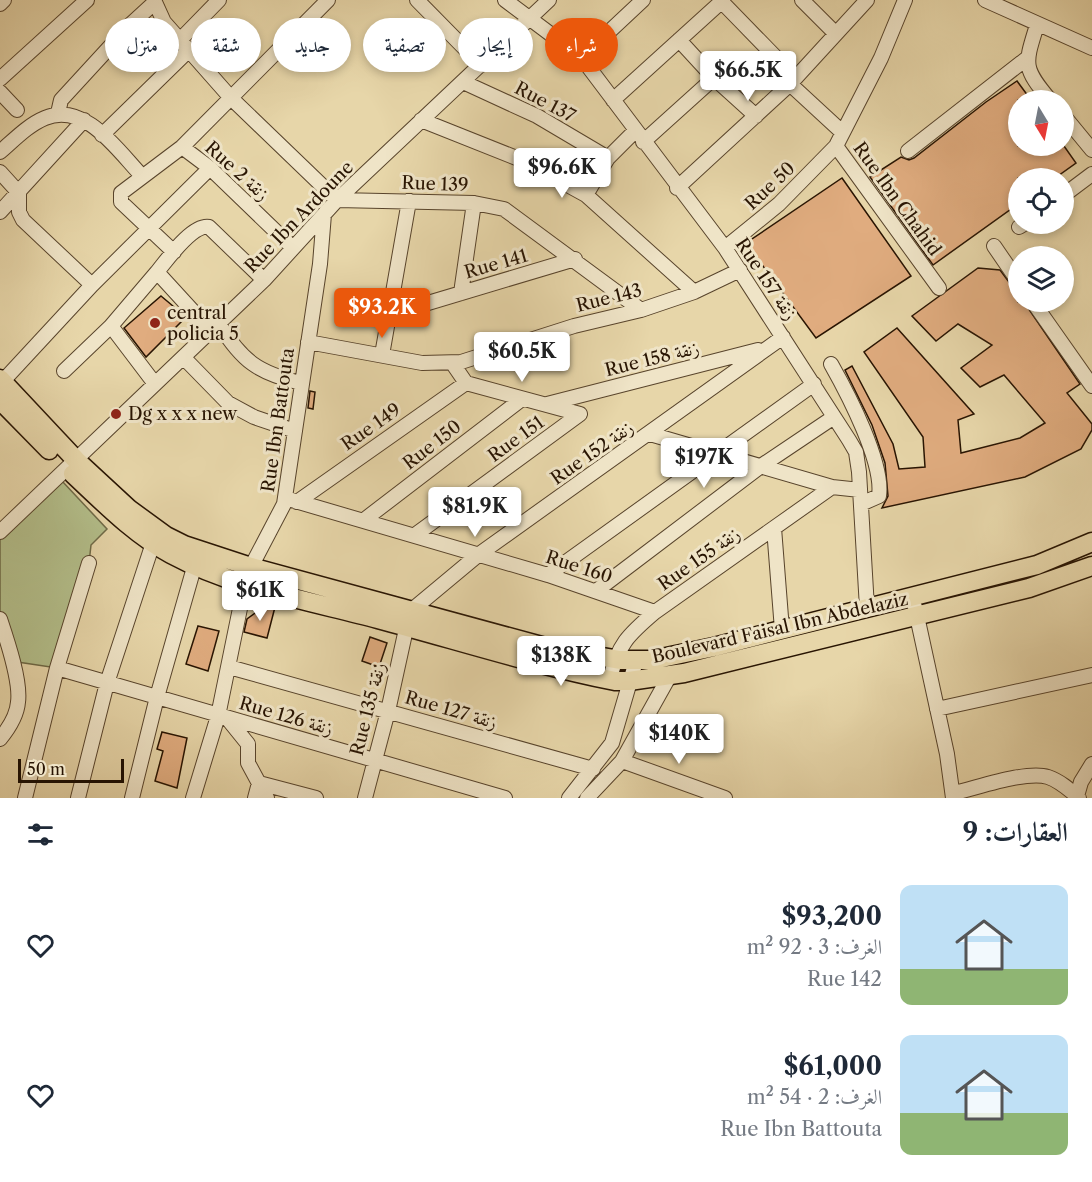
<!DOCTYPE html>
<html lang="ar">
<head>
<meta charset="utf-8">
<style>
	:root { --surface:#fff; --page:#f2f2f3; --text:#1f2937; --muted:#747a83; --accent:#ea580c }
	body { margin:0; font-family:"Libre Caslon Text",Amiri,serif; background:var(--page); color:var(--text); direction:rtl; height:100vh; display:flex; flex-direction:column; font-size:22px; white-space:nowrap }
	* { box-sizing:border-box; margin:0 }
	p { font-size:20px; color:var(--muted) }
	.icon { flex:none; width:33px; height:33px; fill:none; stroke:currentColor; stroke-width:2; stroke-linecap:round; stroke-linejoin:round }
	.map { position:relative; height:798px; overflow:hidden; direction:ltr }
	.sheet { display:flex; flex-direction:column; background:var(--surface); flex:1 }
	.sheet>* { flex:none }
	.hud { position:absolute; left:18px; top:18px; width:600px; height:54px; direction:rtl; display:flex; gap:12px }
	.needle { width:39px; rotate:170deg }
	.controls { position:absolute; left:1008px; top:90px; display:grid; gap:12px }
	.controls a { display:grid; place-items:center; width:66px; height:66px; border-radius:50%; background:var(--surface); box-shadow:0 3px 9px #0003; font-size:30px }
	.scale { position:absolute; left:18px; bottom:15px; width:106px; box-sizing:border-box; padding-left:6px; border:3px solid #281402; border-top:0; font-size:16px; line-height:21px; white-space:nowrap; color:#281402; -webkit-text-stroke:4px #efe4c7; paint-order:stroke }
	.price { position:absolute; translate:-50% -51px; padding:0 14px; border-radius:6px; background:#fff; color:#222; font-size:20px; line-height:39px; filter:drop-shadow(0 2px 3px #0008) }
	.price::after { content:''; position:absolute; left:50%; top:36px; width:18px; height:14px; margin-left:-9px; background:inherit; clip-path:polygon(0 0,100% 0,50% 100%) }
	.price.active { background:var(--accent); color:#fff }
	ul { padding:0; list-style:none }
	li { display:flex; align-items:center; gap:18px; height:150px; padding:0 24px }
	li span { display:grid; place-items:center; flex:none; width:168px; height:120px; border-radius:12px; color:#555 }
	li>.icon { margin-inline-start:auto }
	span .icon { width:72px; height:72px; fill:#fffc; stroke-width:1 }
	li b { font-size:26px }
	h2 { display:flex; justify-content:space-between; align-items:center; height:72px; padding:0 24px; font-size:26px }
	.chip { padding:0 21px; border-radius:27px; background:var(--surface); box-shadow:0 3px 9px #0003; font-size:21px; line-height:54px }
	.chip.active { background:var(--accent); color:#fff }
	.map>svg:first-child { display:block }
</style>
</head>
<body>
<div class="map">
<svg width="1092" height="798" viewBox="0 0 1092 798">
	<rect width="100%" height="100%" fill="#e7d6a9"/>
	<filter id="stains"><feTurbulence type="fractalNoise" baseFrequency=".00333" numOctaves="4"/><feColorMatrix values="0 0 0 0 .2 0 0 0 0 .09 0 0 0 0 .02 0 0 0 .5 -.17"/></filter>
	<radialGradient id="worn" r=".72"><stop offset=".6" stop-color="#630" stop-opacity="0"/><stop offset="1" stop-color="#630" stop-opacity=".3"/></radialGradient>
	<path fill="#b3be8a" stroke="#6e6946" stroke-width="1.5" d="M62,481l45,48 -16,16 -2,18 -32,105 -46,-7 -11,-33v-93z"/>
	<path fill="#e0ac7f" stroke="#281402" stroke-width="1.5" d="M1017,81l14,19h-13v46h46l12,17 -21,15h-37v26l-85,61 -63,-88 31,-20 8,3 5,-2 72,-56z
		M842,178l69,98 -95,62 -70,-95z
		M978,268l22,2 18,24v8h6l56,82 -13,9 25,31v6l-11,19 -56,28 -143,31 6,-12 -3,-33 -13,-38 -27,-55 7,-4 41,78 6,25 26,-2 -2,-30 -59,-85 33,-24 77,86 -16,6 3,33 59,-15 25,-15 -41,-48 -24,12 -19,-19 31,-23 -34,-21 -22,17 -24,-25z
		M161,296l25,21 -40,40 -22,-29z
		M310,391l5,1 -2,17 -5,-1z
		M266,605l9,2 -8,31 -23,-6 3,-13z
		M198,626l21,5 -11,40 -22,-7z
		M370,637l17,6 -8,24 -17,-6z
		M162,732l25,6 -10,50 -22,-7 8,-30 -6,-2z"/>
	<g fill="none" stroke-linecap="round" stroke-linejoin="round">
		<g stroke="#58442c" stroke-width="16">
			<path id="minor" d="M154,0l10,22 67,76 106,102 137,3 30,6 137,101
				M417,0l64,65
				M505,0l64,48 18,17 138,183 124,192 7,12 3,20 8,136
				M720,0l75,77
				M802,0l32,32
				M985,0l107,48
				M0,4l4,-4
				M1037,25c-12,39 -15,42 13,75
				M180,40l39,-40
				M679,40l35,38 42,38
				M581,58l62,-58
				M0,79l87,-79
				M463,82l74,34 71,42
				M790,84l52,48
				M0,92l17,18
				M613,100l108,-98
				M58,113l3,-13 68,-74 26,-24
				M1064,116l28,34
				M421,120l103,41 62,34 108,97
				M102,135l86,-84
				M643,142l71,-64
				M836,146l103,142
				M182,147l28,21 83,80
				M908,151l118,-92
				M0,152c14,-12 28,-27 45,-34 40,-17 73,33 97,58
				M0,172l19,21v19l4,8 69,65
				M677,188l113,-104 77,-84
				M586,195l22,-37 28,-28
				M1064,195l28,-21
				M0,212l84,-92
				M1019,227l5,-3
				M994,246l24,35
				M725,248l54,-44 57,-58 45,-88 24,-58
				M174,252l-53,-50v-9l61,-46 146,-147
				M461,293l13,-90
				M1033,302l59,84
				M391,309h17l167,-50
				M219,324c23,37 39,49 82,59
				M211,331l-54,-59c10,-12 35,-48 52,-45l55,53
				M308,342l114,21 39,-1 113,-36 67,-16 53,-18 46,-22
				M382,355l27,-154
				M184,358l44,45 26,14 41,14
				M453,364l13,19 114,31
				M831,364c17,30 53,99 48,132l-18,8
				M64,371l47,-45
				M3,381l89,-96 118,-117
				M155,384l-44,-58 46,-54
				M547,404l211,-54
				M650,434l182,53 28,3
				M285,498l263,77 107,37
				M297,502l169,-119
				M364,520l158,-121
				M774,528l8,102
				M0,532l264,-252 73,-80 212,-200
				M415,535l165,-121
				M548,575l266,-191
				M596,591l165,-125 73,-49
				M915,607l32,147 6,44
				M406,615l72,-60 305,-218
				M0,619c7,21 21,62 18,83 -1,14 -9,26 -18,37
				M229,667l364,102
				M57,668l448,130
				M610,680c7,-35 19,-46 45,-68l177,-125
				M937,709l155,-34
				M227,718l21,26v19l19,35
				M622,761l103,37
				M954,793c23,-5 73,-23 94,-16 12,4 22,13 31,21
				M1077,796l4,-14 11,-18
				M25,798l32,-130 32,-105
				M78,798l29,-115 46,-140
				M132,798l25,-101 38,-133
				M193,798l25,-82 27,-132 6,-17 33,-63 36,-240 4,-50
				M255,798l4,-15 57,15
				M365,798l23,-87 18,-82
				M569,798l43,-55 24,-82
				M587,798l35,-37 48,-86"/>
		</g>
		<g stroke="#281402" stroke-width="21">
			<path id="major" d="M0,379l76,81 53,49 37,27 18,9 67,22 294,80 75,13h32l62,-13 323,-82 55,-23
				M0,400l49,50
				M73,474c31,29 61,60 98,80 63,34 139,47 207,65 79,21 157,46 237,62h14l55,-8 345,-85 63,-22"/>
		</g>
		<use href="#minor" stroke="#efe4c7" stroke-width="14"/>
		<use href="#major" stroke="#e7d6a9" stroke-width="18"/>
	</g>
	<g fill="#8f2418" stroke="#efe4c7" stroke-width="2">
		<circle cx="155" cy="323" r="6"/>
		<circle cx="116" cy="414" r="6"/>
	</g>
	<g text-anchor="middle" stroke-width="6" stroke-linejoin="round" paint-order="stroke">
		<g font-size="18" fill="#281402" stroke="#efe4c7">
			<text transform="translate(545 102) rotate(28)" y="6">Rue 137</text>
			<text transform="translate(237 171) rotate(42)" y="6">Rue 2 زنقة</text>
			<text transform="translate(435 184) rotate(2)" y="6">Rue 139</text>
			<text transform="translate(770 186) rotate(-43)" y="6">Rue 50</text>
			<text transform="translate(897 199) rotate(54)" y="6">Rue Ibn Chahid</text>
			<text transform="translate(299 217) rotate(-46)" y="6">Rue Ibn Ardoune</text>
			<text transform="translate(496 264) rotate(-16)" y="6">Rue 141</text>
			<text transform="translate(766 279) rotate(56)" y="6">Rue 157 زنقة</text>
			<text transform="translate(609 298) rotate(-14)" y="6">Rue 143</text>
			<text transform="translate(652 359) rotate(-14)" y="6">Rue 158 زنقة</text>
			<text transform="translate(278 420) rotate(-82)" y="6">Rue Ibn Battouta</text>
			<text transform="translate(371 427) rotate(-35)" y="6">Rue 149</text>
			<text transform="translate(516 439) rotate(-36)" y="6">Rue 151</text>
			<text transform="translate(432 445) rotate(-38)" y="6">Rue 150</text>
			<text transform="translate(592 453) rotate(-35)" y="6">Rue 152 زنقة</text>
			<text transform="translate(699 559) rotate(-35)" y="6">Rue 155 زنقة</text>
			<text transform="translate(579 567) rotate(18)" y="6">Rue 160</text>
			<text transform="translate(780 628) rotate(-13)" y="6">Boulevard Faisal Ibn Abdelaziz</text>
			<text transform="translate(368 709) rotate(-76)" y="6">Rue 135 زنقة</text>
			<text transform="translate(451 710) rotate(16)" y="6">Rue 127 زنقة</text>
			<text transform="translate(286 716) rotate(16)" y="6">Rue 126 زنقة</text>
		</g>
		<g font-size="18" fill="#281402" stroke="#efe4c7" text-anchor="start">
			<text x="167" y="319">central<tspan x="167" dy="21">policia 5</tspan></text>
			<text x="128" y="420">Dg x x x new</text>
		</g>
	</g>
	<rect width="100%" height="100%" filter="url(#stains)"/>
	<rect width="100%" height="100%" fill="url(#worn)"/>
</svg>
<div class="controls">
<a><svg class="needle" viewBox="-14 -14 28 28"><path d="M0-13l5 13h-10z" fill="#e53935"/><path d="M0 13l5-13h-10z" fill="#747a83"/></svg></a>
<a><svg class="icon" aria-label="locate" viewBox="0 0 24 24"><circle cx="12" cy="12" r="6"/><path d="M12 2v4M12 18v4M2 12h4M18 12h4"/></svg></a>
<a><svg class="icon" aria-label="layers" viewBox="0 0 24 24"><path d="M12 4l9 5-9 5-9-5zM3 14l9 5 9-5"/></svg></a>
</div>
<div class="scale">50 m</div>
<b class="price" style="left:748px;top:102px">$66.5K</b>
<b class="price" style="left:562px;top:199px">$96.6K</b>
<b class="price active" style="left:382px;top:339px">$93.2K</b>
<b class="price" style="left:522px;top:383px">$60.5K</b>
<b class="price" style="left:704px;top:489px">$197K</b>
<b class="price" style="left:475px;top:538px">$81.9K</b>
<b class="price" style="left:260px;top:622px">$61K</b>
<b class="price" style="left:561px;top:687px">$138K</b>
<b class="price" style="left:679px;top:765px">$140K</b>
<div class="hud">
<a class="chip active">شراء</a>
<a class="chip">إيجار</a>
<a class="chip">تصفية</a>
<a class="chip">جديد</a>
<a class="chip">شقة</a>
<a class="chip">منزل</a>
</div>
</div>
<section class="sheet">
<h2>العقارات: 9<svg class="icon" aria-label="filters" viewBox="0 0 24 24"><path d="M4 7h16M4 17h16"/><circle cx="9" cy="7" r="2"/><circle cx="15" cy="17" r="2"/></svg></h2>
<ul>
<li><span style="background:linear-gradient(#bfe0f5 70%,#8fb573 0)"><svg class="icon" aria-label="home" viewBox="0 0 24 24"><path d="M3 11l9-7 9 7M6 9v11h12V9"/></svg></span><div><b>$93,200</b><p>الغرف: 3 · 92 m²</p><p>Rue 142</p></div><svg class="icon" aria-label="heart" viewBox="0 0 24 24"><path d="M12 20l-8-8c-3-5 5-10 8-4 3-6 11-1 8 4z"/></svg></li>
<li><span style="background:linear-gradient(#bfe0f5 65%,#8fb573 0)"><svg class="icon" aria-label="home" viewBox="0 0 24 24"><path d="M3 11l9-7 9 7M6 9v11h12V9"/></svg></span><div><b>$61,000</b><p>الغرف: 2 · 54 m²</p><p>Rue Ibn Battouta</p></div><svg class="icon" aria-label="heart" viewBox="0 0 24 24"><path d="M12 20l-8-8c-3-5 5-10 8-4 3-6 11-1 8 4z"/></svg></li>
</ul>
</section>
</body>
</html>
